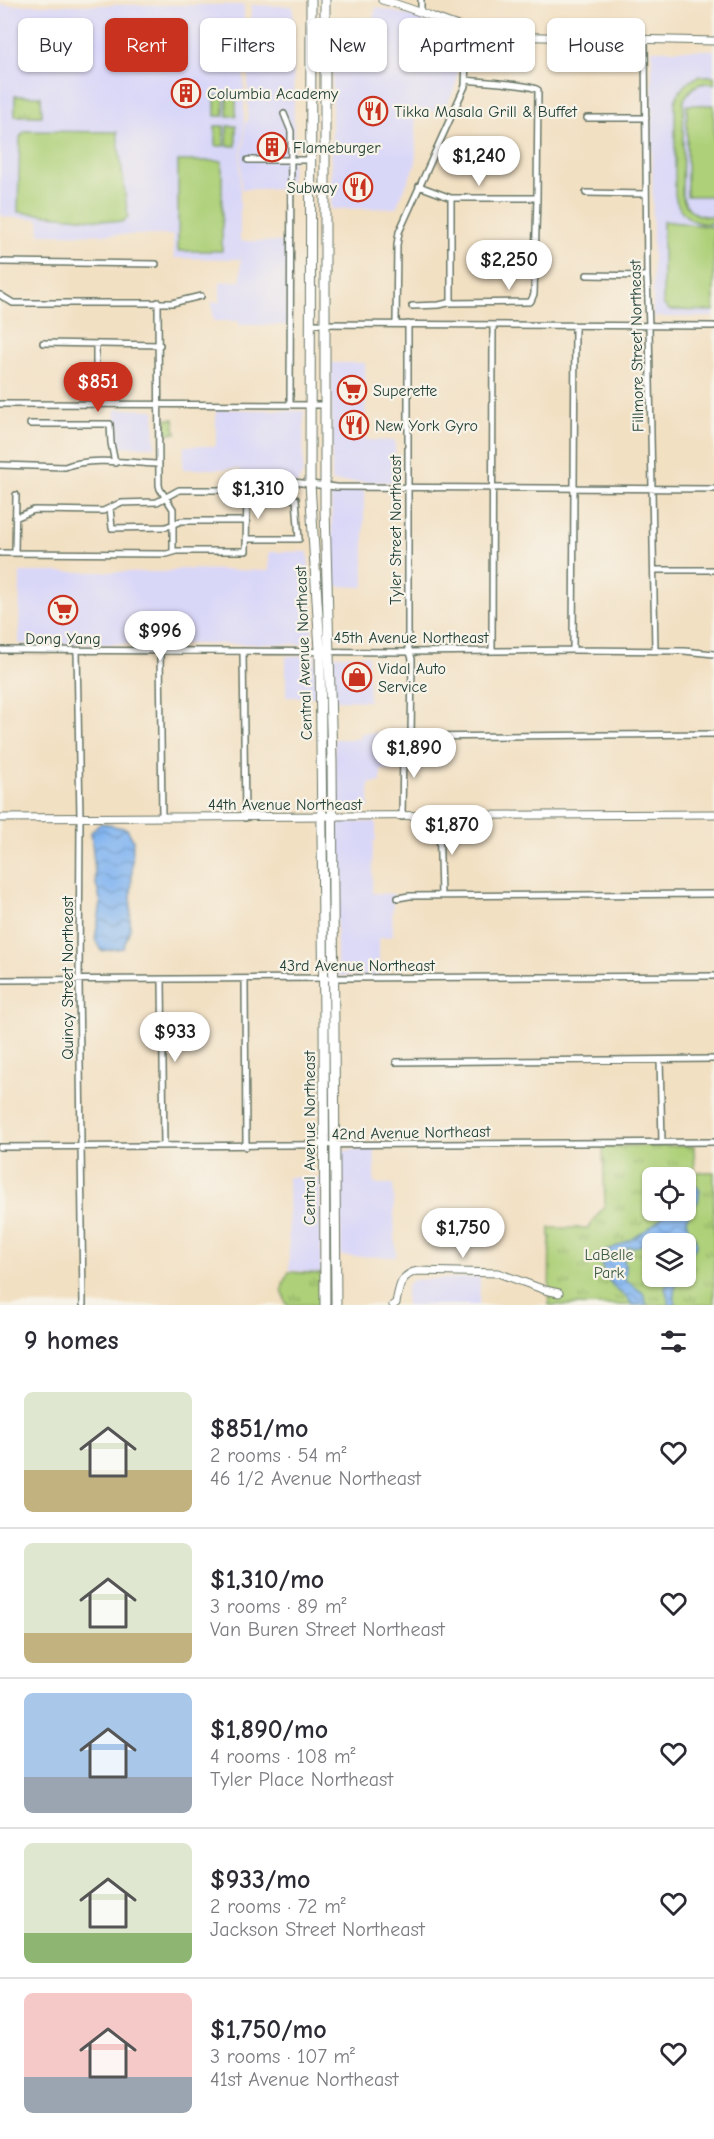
<!DOCTYPE html>
<html lang="en">
<head>
<meta charset="utf-8">
<style>
	:root { --surface:#fff; --page:#f2f2f3; --text:#2b2b33; --muted:#7c7c81; --line:#e1e1e2; --accent:#c8321e }
	body { margin:0; font-family:"Comic Neue",sans-serif; background:var(--page); color:var(--text); height:100vh; display:flex; flex-direction:column; font-size:22px; white-space:nowrap }
	* { box-sizing:border-box; margin:0 }
	p { font-size:20px; color:var(--muted) }
	.icon { flex:none; width:33px; height:33px; fill:none; stroke:currentColor; stroke-width:2; stroke-linecap:round; stroke-linejoin:round }
	.map { position:relative; height:1305px; overflow:hidden }
	.side { display:flex; flex-direction:column; background:var(--surface); flex:1 }
	.side>* { flex:none }
	.guide { position:absolute; left:18px; top:18px; width:678px; height:54px; display:flex; gap:12px }
	.tools { position:absolute; left:642px; top:1167px; display:grid; gap:12px }
	.tools a { display:grid; place-items:center; width:54px; height:54px; border-radius:9px; background:var(--surface); box-shadow:0 2px 4px #0004; font-size:30px }
	.price { position:absolute; translate:-50% -51px; padding:0 14px; border-radius:21px; background:#fff; color:#222; font-size:20px; line-height:39px; filter:drop-shadow(0 2px 3px #0008) }
	.price::after { content:''; position:absolute; left:50%; top:36px; width:18px; height:14px; margin-left:-9px; background:inherit; clip-path:polygon(0 0,100% 0,50% 100%) }
	.price.current { background:var(--accent); color:#fff }
	ul { padding:0; list-style:none }
	li { display:flex; align-items:center; gap:18px; height:150px; padding:0 24px }
	li+li { border-top:2px solid var(--line) }
	li span { display:grid; place-items:center; flex:none; width:168px; height:120px; border-radius:9px; color:#555 }
	li>.icon { margin-inline-start:auto }
	span .icon { width:72px; height:72px; fill:#fffc; stroke-width:1 }
	li b { font-size:26px }
	h2 { display:flex; justify-content:space-between; align-items:center; height:72px; padding:0 24px; font-size:26px }
	.chip { padding:0 21px; border-radius:9px; background:var(--surface); box-shadow:0 2px 4px #0004; font-size:21px; line-height:54px }
	.chip.current { background:var(--accent); color:#fff }
	.map>svg:first-child { display:block }
</style>
</head>
<body>
<div class="map">
<svg width="714" height="1305" viewBox="0 0 714 1305">
	<defs>
		<pattern id="park-tufts" width="24" height="20" patternUnits="userSpaceOnUse" patternTransform="scale(1.5)"><rect width="24" height="20" fill="#add078"/><path d="M3 7l-1-3M5 7V3M7 7l1-3M15 17l-1-3M17 17v-4M19 17l1-3" fill="none" stroke="#8caa63"/></pattern>
		<pattern id="water-waves" width="16" height="10" patternUnits="userSpaceOnUse" patternTransform="scale(1.5)"><rect width="16" height="10" fill="#84b6f1"/><path d="M0 5q4-4 8 0t8 0" fill="none" stroke="#6b95c4"/></pattern>
	</defs>
	<rect width="100%" height="100%" fill="#f7f3e8"/>
	<filter id="ink" filterUnits="userSpaceOnUse"><feTurbulence type="fractalNoise" baseFrequency=".0167" numOctaves="2"/><feDisplacementMap in="SourceGraphic" scale="12" xChannelSelector="R" yChannelSelector="G"/><feConvolveMatrix kernelMatrix="1 2 1 2 8 2 1 2 1" color-interpolation-filters="sRGB"/></filter>
	<filter id="wash" filterUnits="userSpaceOnUse"><feTurbulence type="fractalNoise" baseFrequency=".008" numOctaves="4" result="noise"/><feDisplacementMap in="SourceGraphic" scale="24" xChannelSelector="R" yChannelSelector="G"/><feGaussianBlur stdDeviation="1.35" result="paint"/><feColorMatrix in="noise" values="0 0 0 0 0 0 0 0 0 0 0 0 0 0 0 0 0 1.4 0 .05"/><feComposite in="paint" operator="in"/></filter>
	<g filter="url(#wash)">
		<rect width="100%" height="100%" fill="#f2e0c3"/>
		<path fill="#d9d7f8" d="M0,5h244v134l-4,16v86l49,1 -2,83h-48v-4h-26l-1,-19h8v-20l21,-1 -1,-38v16l-66,-1 -1,-23 -133,-1 -1,-15 -36,-2 -3,-5z
			M251,5l42,1 1,148 -5,35h-48v-34l4,-15v-18l3,-1v-62l4,-3z
			M376,7l34,9 45,20 3,4 -1,40 -3,10 -10,21h-29l1,52 -20,45 -65,1 2,-171 20,-9 2,-9 18,-1z
			M652,50h62v267h-61z
			M331,363h34l1,77 29,1 1,41h-64z
			M116,409l38,1 1,37 -40,-1z
			M216,409l88,2 -1,62 -7,13h-18l-1,-4h-36l-1,-13h-57l1,-23h32z
			M336,490h28v97l-31,-1 -2,-90z
			M269,552h39l5,92h-294l1,-72h144l18,-3 87,2z
			M316,655l-1,42h-29v-41z
			M368,655l1,46 -35,-1 -1,-44z
			M360,733h46l-7,19 -2,18h-16v12l-12,1v25h-29l-4,-3 -2,-66h26z
			M342,822h34v19h-3l-1,52 22,1 -2,20 1,22 -14,2v38h-41l-1,-4 -1,-146z
			M375,1148l-1,36h19l3,73 -55,-1 -1,-103 2,-2z
			M288,1177l32,1 1,95 -32,-3z
			M480,1277l-1,28h-73v-14l2,-7 5,-4z"/>
		<path fill="url(#park-tufts)" stroke="#668656" stroke-width="1.5" fill-rule="evenodd" d="M15,96h26l1,20h-27z
			M166,419h8l2,14h-11z
			M603,1146h91l1,26h19v133h-165l1,-77h38l17,-23zM652,1178h34v32h-34zM652,1244h34v32h-34z
			M289,1272l33,2 1,27 -3,4h-33c-6,-14 -7,-19 2,-33z"/>
		<path fill="#add078" stroke="#668656" stroke-width="1.5" d="M700,76h14v8c-14,-3 -24,3 -30,16l-2,95c4,16 16,23 32,21v7c-20,4 -36,-9 -39,-28v-93c4,-13 12,-21 25,-26z
			M215,96h9v20h-9z
			M227,96h9v20h-9z
			M687,105h27v91h-27z
			M215,126h9v20h-9z
			M227,126h9v20h-9z
			M25,131l92,1 11,85 -6,5 -104,-10 2,-75z
			M178,161h44v90h-44z
			M663,221l51,6v84l-45,-1 -6,-6z"/>
		<path fill="url(#water-waves)" stroke="#527a92" stroke-width="1.5" d="M101,823l26,6 6,11 -3,89 -7,19 -22,3 -6,-12 6,-36 -5,-19 -5,-52z
			M690,1185h6l4,6 -2,10 -12,18 2,8 9,14v4l-11,16v-17l-28,-1 -5,-3c-9,2 -15,9 -25,7l-5,8 3,15 -1,10 18,13 4,12h-15c-3,-9 -12,-11 -18,-18 -6,-6 -10,-15 -13,-23l4,-13c28,-10 43,-21 64,-40l17,-1v-15z
			M670,1277h7l-3,17 2,11h-6l-5,-17z"/>
	</g>
	<g filter="url(#ink)">
		<g fill="none" stroke-linecap="round" stroke-linejoin="round">
			<g stroke="#697666" stroke-width="8">
				<path id="minor" d="M421,11v-11
					M645,41l2,235 2,50 6,324
					M284,114l7,17 -1,274
					M587,118h59
					M248,160h62
					M419,186l32,12h86
					M586,193l60,1
					M451,198v105
					M0,262l156,2
					M587,275l60,1
					M0,295l13,8h159l29,-7
					M158,302l1,183 1,4 13,20v43
					M412,306l27,-1 9,-2 81,-1 2,-1 3,-7 3,-96 1,-108c-7,-6 -58,-8 -72,-10
					M396,323l1,-78 2,-13 66,-146 2,-55
					M310,324l404,2
					M43,343l117,2
					M0,404l324,1
					M96,405v-61
					M30,424h80l1,19 4,20
					M0,465l65,2c23,-10 68,-4 94,-3
					M293,482l43,5 378,2
					M110,508l2,20 54,-1 15,-6h65
					M246,539h53l-3,-40h-49
					M0,553l167,1 10,-3h69l1,-61h-68l-22,12 -37,1 -17,8 -69,-1 -19,8
					M15,553l1,-58
					M654,570h60
					M0,650l410,2 163,-2 111,1 30,3
					M573,650l2,-324
					M77,651l3,167 -1,162 4,325
					M160,651l2,166
					M243,651l2,167
					M492,651l1,-325
					M411,737l303,-3
					M402,817l1,-66 8,-14 1,-78 -4,-13v-322
					M439,817l2,79
					M398,898l11,-2 305,-2
					M0,980l714,-4
					M162,980l2,166
					M245,980l1,167
					M660,1060l2,82
					M396,1062l318,-3
					M0,1147l714,-5"/>
			</g>
			<g stroke="#697666" stroke-width="9">
				<path id="tertiary" d="M382,0c40,10 75,30 116,36l216,5
					M0,818l714,-4
					M393,1305l3,-2c3,-15 4,-29 22,-32l80,2 47,17 14,3"/>
			</g>
			<g stroke="#697666" stroke-width="11">
				<path id="primary" d="M311,0l-1,483 10,167 4,369 1,286
					M325,0v510l7,251 4,544"/>
			</g>
			<use href="#minor" stroke="#fff" stroke-width="5"/>
			<use href="#tertiary" stroke="#fff" stroke-width="7"/>
			<use href="#primary" stroke="#fff" stroke-width="9"/>
		</g>
	</g>
	<defs>
		<g id="building-ring" transform="scale(1.5)"><circle r="9.5" fill="#f7f3e8" stroke="#c8321e" stroke-width="1.5"/><path d="M-4-6H4V6H1V3H-1V6H-4ZM-2.5-4.3h1.7v1.8h-1.7ZM.8-4.3h1.7v1.8H.8ZM-2.5-1h1.7V.8h-1.7ZM.8-1h1.7V.8H.8Z" fill="#c8321e"/></g>
		<g id="restaurant-ring" transform="scale(1.5)"><circle r="9.5" fill="#f7f3e8" stroke="#c8321e" stroke-width="1.5"/><path d="M-5-6h1v4h1v-4h1v4h1v-4h1v5L-1.5 .5V6h-2V.5L-5-1ZM5-6V6H3V1.5H1.5Q1.5-4 5-6Z" fill="#c8321e"/></g>
		<g id="supermarket-ring" transform="scale(1.5)"><circle r="9.5" fill="#f7f3e8" stroke="#c8321e" stroke-width="1.5"/><path d="M-6-5.5h2.5l.6 2H6L4.5 2H-2.5L-4.4-4H-6ZM-1.5 3.2a1.3 1.3 0 1 0 .1 0ZM3 3.2a1.3 1.3 0 1 0 .1 0Z" fill="#c8321e"/></g>
		<g id="shop-ring" transform="scale(1.5)"><circle r="9.5" fill="#f7f3e8" stroke="#c8321e" stroke-width="1.5"/><path d="M-5-2.5h2.3a2.7 3.5 0 0 1 5.4 0H5L5.5 6h-11ZM-1.5-2.5h3a1.5 2.3 0 0 0-3 0Z" fill="#c8321e"/></g>
	</defs>
	<g fill-rule="evenodd">
		<use href="#building-ring" x="186" y="93"/>
		<use href="#restaurant-ring" x="373" y="111"/>
		<use href="#building-ring" x="272" y="147"/>
		<use href="#restaurant-ring" x="358" y="187"/>
		<use href="#supermarket-ring" x="352" y="390"/>
		<use href="#restaurant-ring" x="354" y="425"/>
		<use href="#supermarket-ring" x="63" y="610"/>
		<use href="#shop-ring" x="357" y="677"/>
	</g>
	<g text-anchor="middle" stroke-width="4.5" stroke-linejoin="round" paint-order="stroke">
		<g font-size="16" fill="#1f3d34" stroke="#f7f3e8" text-anchor="start">
			<text x="207" y="99">Columbia Academy</text>
			<text x="394" y="117">Tikka Masala Grill &amp; Buffet</text>
			<text x="293" y="153">Flameburger</text>
			<text x="337" y="193" text-anchor="end">Subway</text>
			<text x="373" y="396">Superette</text>
			<text x="375" y="431">New York Gyro</text>
			<text x="63" y="644" text-anchor="middle">Dong Yang</text>
			<text x="378" y="674">Vidal Auto<tspan x="378" dy="18">Service</tspan></text>
		</g>
		<g font-size="16" fill="#1f3d34" stroke="#f7f3e8">
			<text transform="translate(636 346) rotate(-91)" y="6">Fillmore Street Northeast</text>
			<text transform="translate(395 530) rotate(-90)" y="6">Tyler Street Northeast</text>
			<text x="411" y="643">45th Avenue Northeast</text>
			<text transform="translate(303 653) rotate(-92)" y="6">Central Avenue Northeast</text>
			<text x="285" y="810">44th Avenue Northeast</text>
			<text x="357" y="971">43rd Avenue Northeast</text>
			<text transform="translate(67 978) rotate(-90)" y="6">Quincy Street Northeast</text>
			<text transform="translate(411 1132) rotate(-1)" y="6">42nd Avenue Northeast</text>
			<text transform="translate(309 1138) rotate(-90)" y="6">Central Avenue Northeast</text>
		</g>
		<g font-size="16" fill="#3b5a42" stroke="#f7f3e8">
			<text x="609" y="1260">LaBelle<tspan x="609" dy="18">Park</tspan></text>
		</g>
	</g>
</svg>
<div class="tools">
<a><svg class="icon" aria-label="locate" viewBox="0 0 24 24"><circle cx="12" cy="12" r="6"/><path d="M12 2v4M12 18v4M2 12h4M18 12h4"/></svg></a>
<a><svg class="icon" aria-label="layers" viewBox="0 0 24 24"><path d="M12 4l9 5-9 5-9-5zM3 14l9 5 9-5"/></svg></a>
</div>
<b class="price" style="left:479px;top:187px">$1,240</b>
<b class="price" style="left:509px;top:291px">$2,250</b>
<b class="price current" style="left:98px;top:413px">$851</b>
<b class="price" style="left:258px;top:520px">$1,310</b>
<b class="price" style="left:160px;top:662px">$996</b>
<b class="price" style="left:414px;top:779px">$1,890</b>
<b class="price" style="left:452px;top:856px">$1,870</b>
<b class="price" style="left:175px;top:1063px">$933</b>
<b class="price" style="left:463px;top:1259px">$1,750</b>
<div class="guide">
<a class="chip">Buy</a>
<a class="chip current">Rent</a>
<a class="chip">Filters</a>
<a class="chip">New</a>
<a class="chip">Apartment</a>
<a class="chip">House</a>
</div>
</div>
<section class="side">
<h2>9 homes<svg class="icon" aria-label="filters" viewBox="0 0 24 24"><path d="M4 7h16M4 17h16"/><circle cx="9" cy="7" r="2"/><circle cx="15" cy="17" r="2"/></svg></h2>
<ul>
<li><span style="background:linear-gradient(#dfe7d0 65%,#c2b280 0)"><svg class="icon" aria-label="home" viewBox="0 0 24 24"><path d="M3 11l9-7 9 7M6 9v11h12V9"/></svg></span><div><b>$851/mo</b><p>2 rooms · 54 m²</p><p>46 1/2 Avenue Northeast</p></div><svg class="icon" aria-label="heart" viewBox="0 0 24 24"><path d="M12 20l-8-8c-3-5 5-10 8-4 3-6 11-1 8 4z"/></svg></li>
<li><span style="background:linear-gradient(#dfe7d0 75%,#c2b280 0)"><svg class="icon" aria-label="home" viewBox="0 0 24 24"><path d="M3 11l9-7 9 7M6 9v11h12V9"/></svg></span><div><b>$1,310/mo</b><p>3 rooms · 89 m²</p><p>Van Buren Street Northeast</p></div><svg class="icon" aria-label="heart" viewBox="0 0 24 24"><path d="M12 20l-8-8c-3-5 5-10 8-4 3-6 11-1 8 4z"/></svg></li>
<li><span style="background:linear-gradient(#a9c7e8 70%,#9aa5b1 0)"><svg class="icon" aria-label="home" viewBox="0 0 24 24"><path d="M3 11l9-7 9 7M6 9v11h12V9"/></svg></span><div><b>$1,890/mo</b><p>4 rooms · 108 m²</p><p>Tyler Place Northeast</p></div><svg class="icon" aria-label="heart" viewBox="0 0 24 24"><path d="M12 20l-8-8c-3-5 5-10 8-4 3-6 11-1 8 4z"/></svg></li>
<li><span style="background:linear-gradient(#dfe7d0 75%,#8fb573 0)"><svg class="icon" aria-label="home" viewBox="0 0 24 24"><path d="M3 11l9-7 9 7M6 9v11h12V9"/></svg></span><div><b>$933/mo</b><p>2 rooms · 72 m²</p><p>Jackson Street Northeast</p></div><svg class="icon" aria-label="heart" viewBox="0 0 24 24"><path d="M12 20l-8-8c-3-5 5-10 8-4 3-6 11-1 8 4z"/></svg></li>
<li><span style="background:linear-gradient(#f6c9c9 70%,#9aa5b1 0)"><svg class="icon" aria-label="home" viewBox="0 0 24 24"><path d="M3 11l9-7 9 7M6 9v11h12V9"/></svg></span><div><b>$1,750/mo</b><p>3 rooms · 107 m²</p><p>41st Avenue Northeast</p></div><svg class="icon" aria-label="heart" viewBox="0 0 24 24"><path d="M12 20l-8-8c-3-5 5-10 8-4 3-6 11-1 8 4z"/></svg></li>
</ul>
</section>
</body>
</html>
